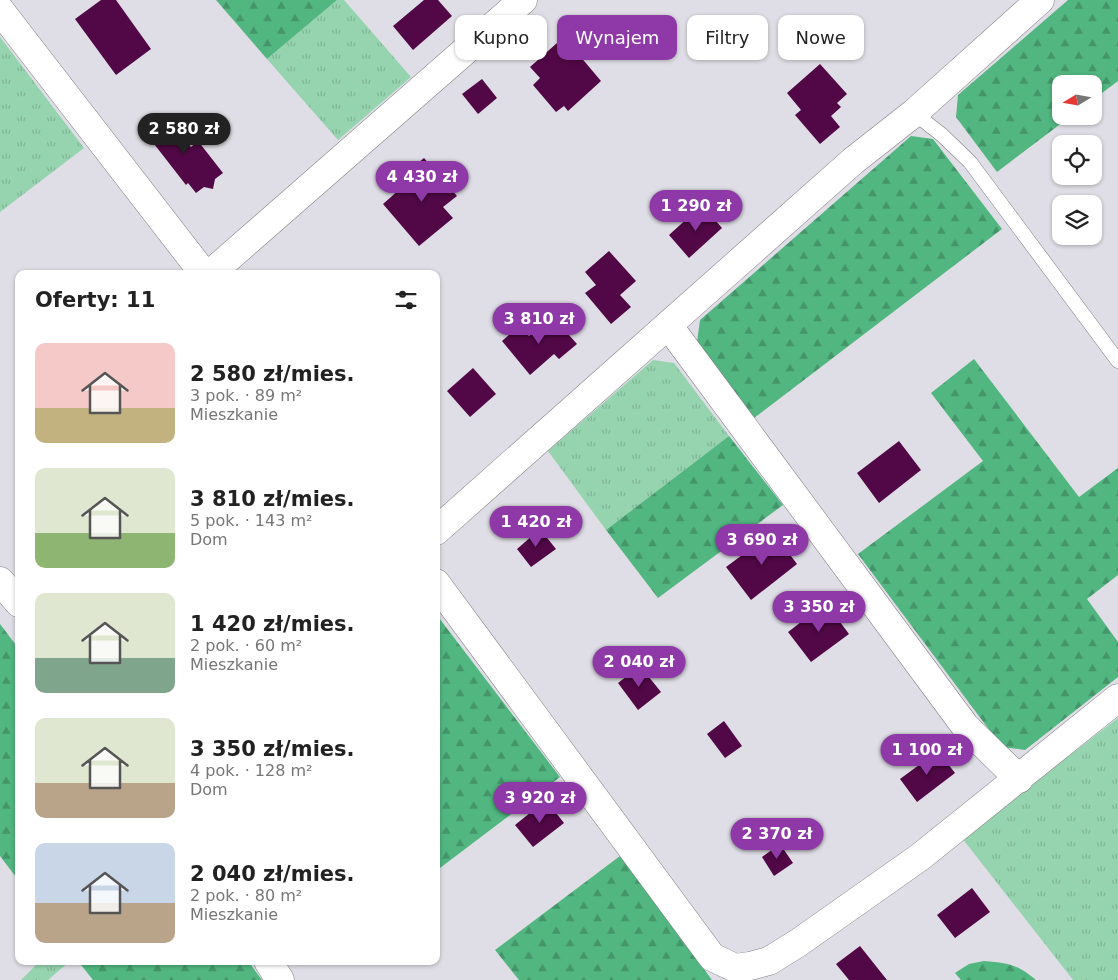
<!DOCTYPE html>
<html lang="pl">
<head>
<meta charset="utf-8">
<style>
	:root { --surface:#fff; --page:#f6f6f6; --text:#222; --muted:#767676; --accent:#8e39a7 }
	body { margin:0; font-family:"DejaVu Sans",sans-serif; background:var(--page); color:var(--text); height:100vh; display:flex; flex-direction:column; font-size:19px; white-space:nowrap }
	* { box-sizing:border-box; margin:0 }
	p { font-size:16px; color:var(--muted) }
	.icon { flex:none; width:28px; height:28px; fill:none; stroke:currentColor; stroke-width:2; stroke-linecap:round; stroke-linejoin:round }
	.map { position:relative; flex:1; overflow:hidden }
	.drawer { position:absolute; left:15px; top:270px; width:425px; height:695px; display:flex; flex-direction:column; background:var(--surface); border-radius:10px; box-shadow:0 1px 4px #0004 }
	.drawer>* { flex:none }
	.top-card { position:absolute; left:455px; top:15px; width:475px; height:45px; display:flex; gap:10px }
	.needle { width:32px; rotate:259deg }
	.fabs { position:absolute; left:1052px; top:75px; display:grid; gap:10px }
	.fabs a { display:grid; place-items:center; width:50px; height:50px; border-radius:10px; background:var(--surface); box-shadow:0 1px 4px #0004; font-size:25px }
	.price { position:absolute; translate:-50% -42px; padding:0 11px; border-radius:18px; background:var(--accent); color:#fff; font-size:16px; line-height:32px; filter:drop-shadow(0 1px 2px #0008) }
	.price::after { content:''; position:absolute; left:50%; top:30px; width:15px; height:11px; margin-left:-8px; background:inherit; clip-path:polygon(0 0,100% 0,50% 100%) }
	.price.active { background:#222; color:#fff }
	ul { padding:0; list-style:none }
	li { display:flex; align-items:center; gap:15px; height:125px; padding:0 20px }
	li span { display:grid; place-items:center; flex:none; width:140px; height:100px; border-radius:10px; color:#555 }
	li>.icon { margin-inline-start:auto }
	span .icon { width:60px; height:60px; fill:#fffc; stroke-width:1 }
	li b { font-size:21px }
	h2 { display:flex; justify-content:space-between; align-items:center; height:60px; padding:0 20px; font-size:21px }
	.tag { padding:0 18px; border-radius:10px; background:var(--surface); box-shadow:0 1px 4px #0004; font-size:18px; line-height:45px }
	.tag.active { background:var(--accent); color:#fff }
	.map>svg:first-child { display:block }
</style>
</head>
<body>
<div class="map">
<svg width="1118" height="980" viewBox="0 0 1118 980">
	<defs>
		<pattern id="grass-tufts" width="24" height="20" patternUnits="userSpaceOnUse" patternTransform="scale(1.25)"><rect width="24" height="20" fill="#95d4ae"/><path d="M3 7l-1-3M5 7V3M7 7l1-3M15 17l-1-3M17 17v-4M19 17l1-3" fill="none" stroke="#81b696"/></pattern>
		<pattern id="forest-firs" width="22" height="20" patternUnits="userSpaceOnUse" patternTransform="scale(1.25)"><rect width="22" height="20" fill="#51b67f"/><path d="M5 1l3.5 6h-7zM16 11l3.5 6h-7z" fill="#449569"/></pattern>
	</defs>
	<rect width="100%" height="100%" fill="#dfdde5"/>
	<path fill="url(#grass-tufts)" d="M337,0h7l67,77 -73,63 -71,-81z
		M0,37l84,111 -84,64z
		M653,360l21,3 55,73 -123,94 -58,-79z
		M1118,718v262h-45l-111,-142z
		M40,961h30l-22,19h-27z"/>
	<path fill="url(#forest-firs)" d="M216,0h121l-70,59z
		M1068,0h50v81l-24,18v-15h-33v32h10l-74,56 -41,-55 2,-22z
		M911,136l22,3 69,90 -248,189 -57,-76 3,-22z
		M974,359l105,138 39,-29v107l-31,24 31,43v35l-93,73 -23,-3 -144,-193 125,-93 -52,-68z
		M729,436l54,69 -125,93 -52,-68z
		M436,614l124,163 -124,94z
		M0,624l19,25v232l-19,-25z
		M620,856l92,124h-193l-24,-30z
		M78,961h170l14,19h-169z
		M984,961c25,2 32,3 52,19h-75l-6,-7 14,-9z"/>
	<path fill="#520846" d="M101,0h15l35,49 -35,26 -41,-56z
		M424,0h14l14,16 -39,34 -20,-24z
		M557,43l11,11 6,-5 27,32 -33,30 -4,-5 -8,6 -23,-27 7,-7 -10,-11z
		M820,64l27,30 -10,9 4,4 -10,9 9,11 -20,17 -25,-29 6,-5 -14,-17z
		M482,79l15,19 -19,16 -16,-20z
		M165,114l26,33 7,-6 25,32 -8,6 -2,10 -9,-2 -8,6 -8,-10 -2,2 -42,-54z
		M424,158l33,38 -14,11 10,11 -34,28 -36,-42 26,-23 -5,-6z
		M702,205l20,23 -33,30 -20,-23z
		M609,251l27,30 -16,14 11,12 -20,17 -26,-31 11,-8 -11,-13z
		M552,316l25,28 -18,15 -5,-5 -24,21 -28,-34 18,-16 9,11z
		M473,368l23,26 -26,23 -23,-26z
		M899,441l22,29 -42,33 -22,-30z
		M540,529l16,20 -25,18 -14,-18z
		M773,532l24,32 -46,36 -25,-33z
		M826,603l23,31 -38,28 -23,-30z
		M640,666l21,26 -23,18 -20,-27z
		M724,721l18,25 -17,12 -18,-24z
		M938,751l17,22 -38,29 -17,-23z
		M546,800l18,23 -31,24 -18,-22z
		M780,844l13,19 -19,13 -12,-19z
		M972,888l18,24 -35,26 -18,-23z
		M860,946l27,34h-38l-13,-16z"/>
	<g fill="none" stroke-linecap="round" stroke-linejoin="round">
		<g stroke="#817e86" stroke-width="15">
			<path id="service" d="M914,113l28,22 28,27 148,199"/>
		</g>
		<g stroke="#817e86" stroke-width="29">
			<path id="minor" d="M0,10l204,264
				M210,274l313,-274
				M668,325l297,401 54,53
				M436,531l417,-370 61,-48 126,-113
				M0,581l19,22
				M436,583l276,374 23,11 15,-2 19,-5 29,-18 122,-86 198,-159
				M268,961l12,19"/>
		</g>
		<use href="#service" stroke="#fff" stroke-width="14"/>
		<use href="#minor" stroke="#fff" stroke-width="28"/>
	</g>
</svg>
<div class="fabs">
<a><svg class="needle" viewBox="-14 -14 28 28"><path d="M0-13l5 13h-10z" fill="#e53935"/><path d="M0 13l5-13h-10z" fill="#767676"/></svg></a>
<a><svg class="icon" aria-label="locate" viewBox="0 0 24 24"><circle cx="12" cy="12" r="6"/><path d="M12 2v4M12 18v4M2 12h4M18 12h4"/></svg></a>
<a><svg class="icon" aria-label="layers" viewBox="0 0 24 24"><path d="M12 4l9 5-9 5-9-5zM3 14l9 5 9-5"/></svg></a>
</div>
<b class="price active" style="left:184px;top:155px">2 580 zł</b>
<b class="price" style="left:422px;top:203px">4 430 zł</b>
<b class="price" style="left:696px;top:232px">1 290 zł</b>
<b class="price" style="left:539px;top:345px">3 810 zł</b>
<b class="price" style="left:536px;top:548px">1 420 zł</b>
<b class="price" style="left:762px;top:566px">3 690 zł</b>
<b class="price" style="left:819px;top:633px">3 350 zł</b>
<b class="price" style="left:639px;top:688px">2 040 zł</b>
<b class="price" style="left:927px;top:776px">1 100 zł</b>
<b class="price" style="left:540px;top:824px">3 920 zł</b>
<b class="price" style="left:777px;top:860px">2 370 zł</b>
<div class="top-card">
<a class="tag">Kupno</a>
<a class="tag active">Wynajem</a>
<a class="tag">Filtry</a>
<a class="tag">Nowe</a>
</div>
<section class="drawer">
<h2>Oferty: 11<svg class="icon" aria-label="filters" viewBox="0 0 24 24"><path d="M4 7h16M4 17h16"/><circle cx="9" cy="7" r="2"/><circle cx="15" cy="17" r="2"/></svg></h2>
<ul>
<li><span style="background:linear-gradient(#f6c9c9 65%,#c2b280 0)"><svg class="icon" aria-label="home" viewBox="0 0 24 24"><path d="M3 11l9-7 9 7M6 9v11h12V9"/></svg></span><div><b>2 580 zł/mies.</b><p>3 pok. · 89 m²</p><p>Mieszkanie</p></div></li>
<li><span style="background:linear-gradient(#dfe7d0 65%,#8fb573 0)"><svg class="icon" aria-label="home" viewBox="0 0 24 24"><path d="M3 11l9-7 9 7M6 9v11h12V9"/></svg></span><div><b>3 810 zł/mies.</b><p>5 pok. · 143 m²</p><p>Dom</p></div></li>
<li><span style="background:linear-gradient(#dfe7d0 65%,#7fa58c 0)"><svg class="icon" aria-label="home" viewBox="0 0 24 24"><path d="M3 11l9-7 9 7M6 9v11h12V9"/></svg></span><div><b>1 420 zł/mies.</b><p>2 pok. · 60 m²</p><p>Mieszkanie</p></div></li>
<li><span style="background:linear-gradient(#dfe7d0 65%,#b9a48a 0)"><svg class="icon" aria-label="home" viewBox="0 0 24 24"><path d="M3 11l9-7 9 7M6 9v11h12V9"/></svg></span><div><b>3 350 zł/mies.</b><p>4 pok. · 128 m²</p><p>Dom</p></div></li>
<li><span style="background:linear-gradient(#c9d6e8 60%,#b9a48a 0)"><svg class="icon" aria-label="home" viewBox="0 0 24 24"><path d="M3 11l9-7 9 7M6 9v11h12V9"/></svg></span><div><b>2 040 zł/mies.</b><p>2 pok. · 80 m²</p><p>Mieszkanie</p></div></li>
</ul>
</section>
</div>
</body>
</html>
